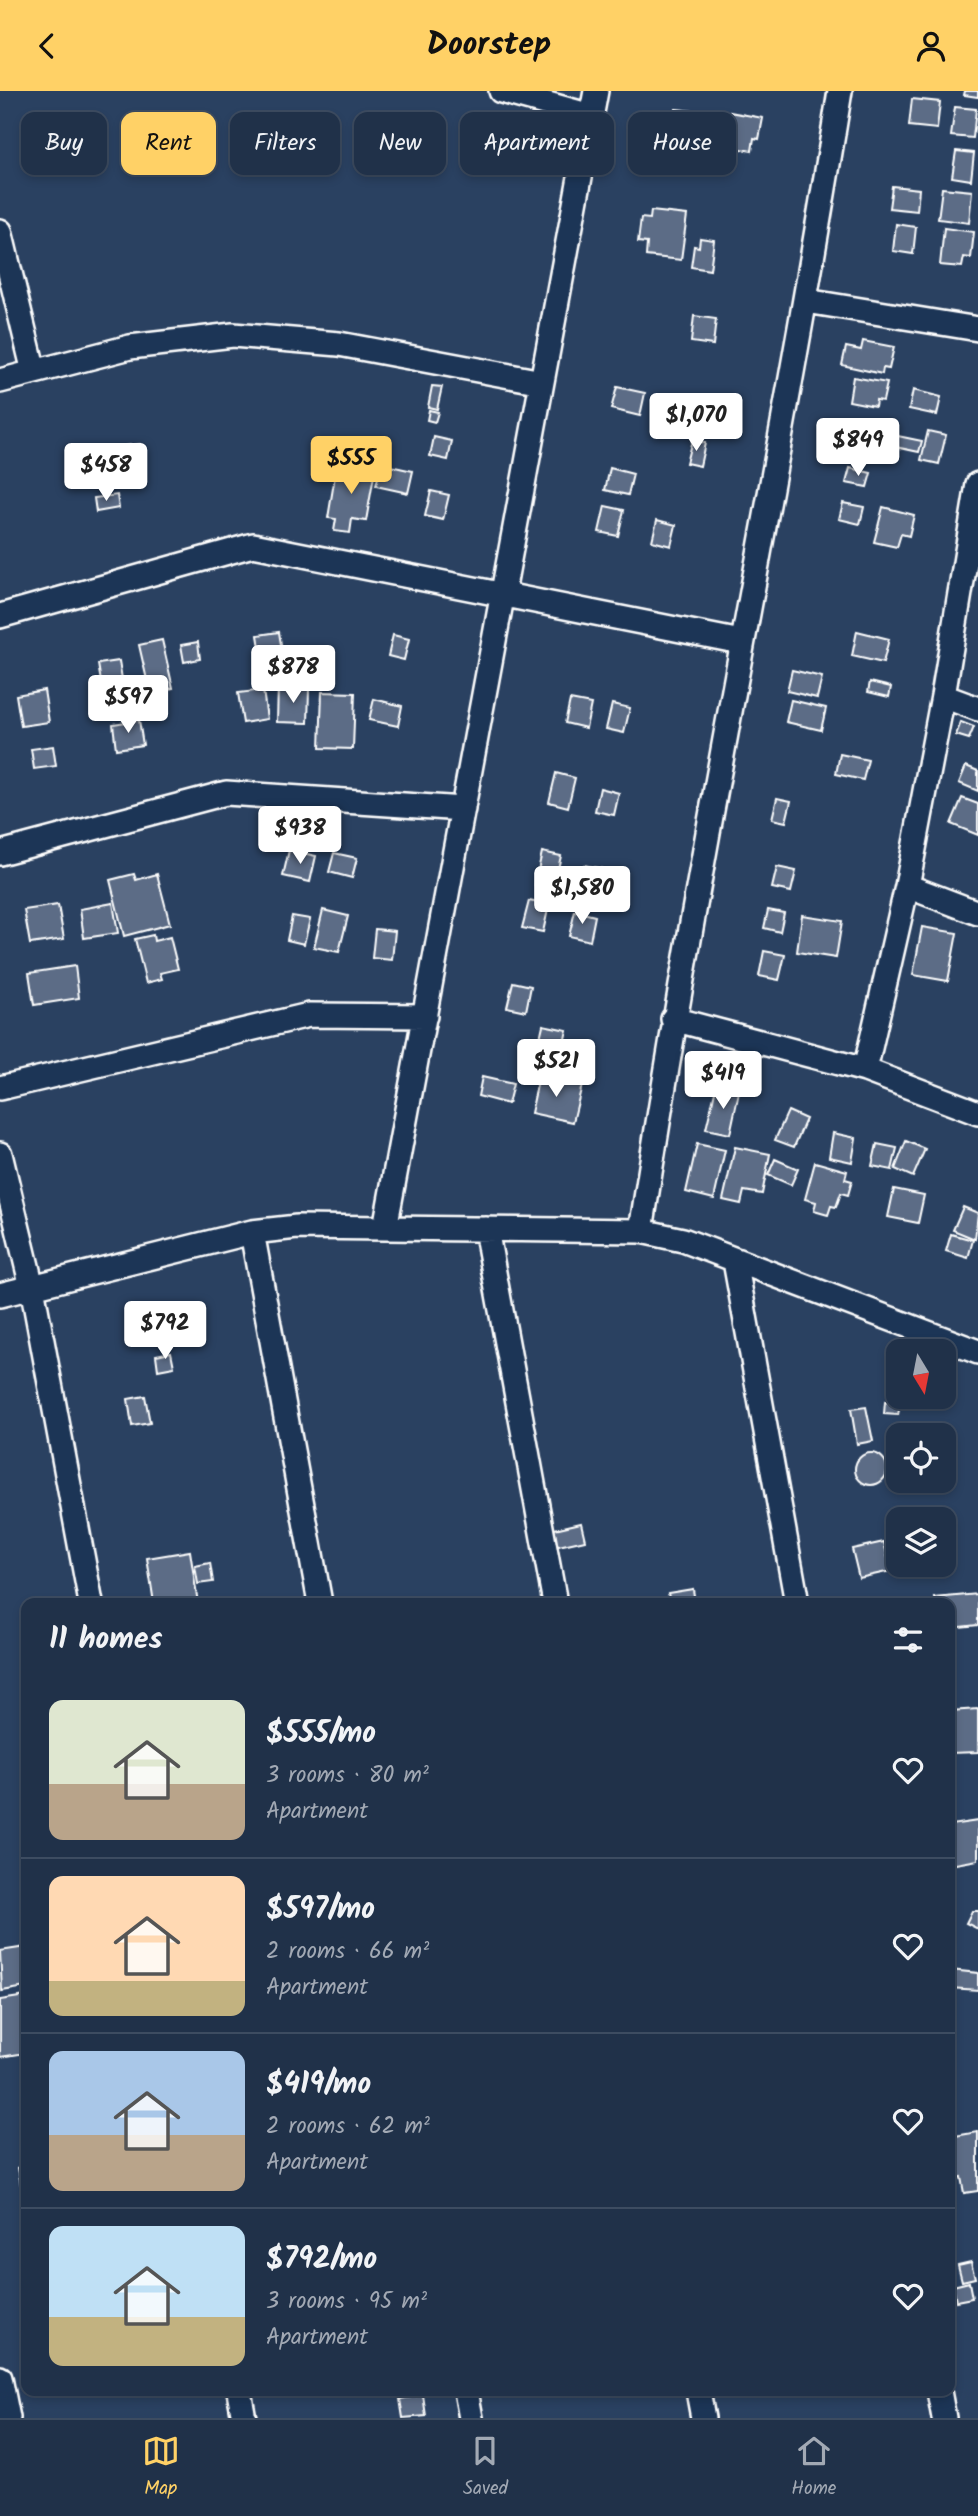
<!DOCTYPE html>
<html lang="en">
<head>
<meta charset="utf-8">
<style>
	:root { --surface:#203149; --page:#2d3d53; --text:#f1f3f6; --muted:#a2a9b4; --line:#3d4c61; --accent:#ffd166 }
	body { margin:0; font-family:Kalam,sans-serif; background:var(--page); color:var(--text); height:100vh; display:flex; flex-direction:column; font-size:26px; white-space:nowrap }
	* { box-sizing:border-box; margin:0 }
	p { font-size:23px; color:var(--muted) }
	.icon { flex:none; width:38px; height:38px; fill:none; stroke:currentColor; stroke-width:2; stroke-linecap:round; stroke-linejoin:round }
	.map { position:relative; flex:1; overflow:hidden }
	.sheet { position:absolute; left:21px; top:1507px; width:934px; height:798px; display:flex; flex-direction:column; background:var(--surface); border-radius:14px; box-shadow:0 4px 10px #0003,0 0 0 2px var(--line) }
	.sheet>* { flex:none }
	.banner { position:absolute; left:21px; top:21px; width:936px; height:63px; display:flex; gap:14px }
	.needle { width:46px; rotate:170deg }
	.fabs { position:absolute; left:886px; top:1248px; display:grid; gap:14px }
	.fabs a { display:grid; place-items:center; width:70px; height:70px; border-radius:14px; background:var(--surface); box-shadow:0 4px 10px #0003,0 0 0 2px var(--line); font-size:35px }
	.price { position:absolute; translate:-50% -60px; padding:0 16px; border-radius:7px; background:#fff; color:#222; font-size:23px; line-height:46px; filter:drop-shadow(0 2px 4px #0008) }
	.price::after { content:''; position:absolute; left:50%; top:42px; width:21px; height:16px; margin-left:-10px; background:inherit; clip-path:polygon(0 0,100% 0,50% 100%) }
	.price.active { background:var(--accent); color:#111 }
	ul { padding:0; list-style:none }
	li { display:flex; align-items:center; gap:21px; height:175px; padding:0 28px }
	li+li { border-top:2px solid var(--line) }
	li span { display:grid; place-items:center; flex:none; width:196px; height:140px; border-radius:14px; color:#555 }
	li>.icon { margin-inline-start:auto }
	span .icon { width:84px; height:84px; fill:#fffc; stroke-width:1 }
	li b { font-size:30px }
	h2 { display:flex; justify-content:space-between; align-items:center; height:84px; padding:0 28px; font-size:30px }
	.tag { padding:0 24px; border-radius:14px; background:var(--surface); box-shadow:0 4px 10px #0003,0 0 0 2px var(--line); font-size:24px; line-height:63px }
	.tag.active { background:var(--accent); color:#111 }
	header { display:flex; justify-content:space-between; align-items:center; height:91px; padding:0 28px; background:var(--accent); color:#111; font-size:32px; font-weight:700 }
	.tabs { display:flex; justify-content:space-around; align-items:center; height:98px; border-top:2px solid var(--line); background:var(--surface); font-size:19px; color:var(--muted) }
	.tabs a { display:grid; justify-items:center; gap:4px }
	.tabs .active { color:var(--accent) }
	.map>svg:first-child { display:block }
</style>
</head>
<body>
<header><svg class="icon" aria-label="back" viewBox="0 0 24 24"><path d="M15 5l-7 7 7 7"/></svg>Doorstep<svg class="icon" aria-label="person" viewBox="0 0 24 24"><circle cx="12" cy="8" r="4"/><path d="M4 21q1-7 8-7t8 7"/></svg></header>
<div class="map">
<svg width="978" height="2327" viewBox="0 0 978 2327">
	<rect width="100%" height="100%" fill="#2a4161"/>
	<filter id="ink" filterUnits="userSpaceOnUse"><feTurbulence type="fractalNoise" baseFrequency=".0143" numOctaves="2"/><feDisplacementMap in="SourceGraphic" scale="14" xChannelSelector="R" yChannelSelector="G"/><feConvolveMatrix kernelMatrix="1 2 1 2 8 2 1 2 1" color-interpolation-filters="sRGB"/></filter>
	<g filter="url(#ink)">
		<path fill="#5b6c86" stroke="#fff" stroke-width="2" d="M965,0h13v6l-14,-2z
			M912,8l28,3 -3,27 -28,-3z
			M955,16l21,2 -3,29 -22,-2z
			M676,18l35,4 -6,49 -35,-4 2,-21 -17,-3 2,-21 18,3z
			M730,21l33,6 -4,21 -5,-1 -2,13 -21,-4 2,-9 -7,-2z
			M956,60l18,2 -3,27 -19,-3z
			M892,95l27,3 -2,22 -28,-3z
			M942,97l30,3 -3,32 -31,-4z
			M651,120l36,4 -6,45 -35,-4 1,-13 -9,-1 3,-24 9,1z
			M896,133l20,3 -3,27 -20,-3z
			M944,137l30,4 -3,26 -7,-1 -2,10 -22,-2z
			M700,147l14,2 -4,30 -19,-3 3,-21 5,1z
			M694,225l22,3 -3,26 -22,-3z
			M863,250l31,6 -5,22 -6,-1 -1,6 -40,-9 4,-18 15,3z
			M853,286l34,6 -4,18 -7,-1 -1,6 -26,-5z
			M432,295l10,1 -5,22 -9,-2z
			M617,296l28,6 -5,23 -29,-7z
			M913,299l28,7 -4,18 -28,-6z
			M673,314l22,5 -3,16 -22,-5z
			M429,319l9,2 -3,10 -8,-2z
			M928,340l18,4 -7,29 -18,-4z
			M888,343l34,7 -3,11 -33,-7z
			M434,346l18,4 -4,19 -18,-4z
			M692,349l13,3 -5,23 -14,-3z
			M140,353l3,17 -17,2 -3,-17z
			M110,362l3,23 -24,4 -3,-23z
			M337,373l38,6 -9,51 -14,-2 -2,14 -16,-2 2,-12 -8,-1z
			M381,373l32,7 -5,22 -32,-7z
			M610,377l23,6 -5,21 -23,-5z
			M850,377l21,5 -4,14 -21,-4z
			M431,400l18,4 -6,25 -18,-4z
			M117,404l2,13 -23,4 -2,-14z
			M843,412l21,4 -4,17 -21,-5z
			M605,415l19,4 -6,26 -19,-4z
			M883,416l31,8 -5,21 -8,-2 -4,13 -23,-5z
			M657,429l19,5 -5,21 -19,-5z
			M857,540l32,8 -6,24 -31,-7z
			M279,541l4,25 -21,3 -4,-25z
			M393,544l16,4 -5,21 -16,-4z
			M162,549l11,48 -23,5 -11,-48z
			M198,551l2,17 -16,3 -3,-17z
			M119,570l4,24 -21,3 -4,-24z
			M792,579l30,7 -5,21 -30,-7z
			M291,584l17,2 -1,7 -17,-2z
			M870,591l21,5 -2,10 -21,-5z
			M126,594l3,13 -25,5 -3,-13z
			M278,594l31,4 -1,34 -31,-1z
			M44,599l5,32 -28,4 -5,-31z
			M263,599l4,29 -24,4 -5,-30z
			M322,601l33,1 -2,56 -33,-1z
			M374,608l28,7 -4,20 -29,-6z
			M570,609l21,4 -5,24 -21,-5z
			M791,609l35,8 -5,22 -35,-8z
			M612,613l18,4 -6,25 -18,-4z
			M139,629l4,25 -27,4 -3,-25z
			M961,631l13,5 -5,12 -13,-4z
			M53,655l3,20 -22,3 -3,-20z
			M840,663l28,6 -5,20 -27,-6z
			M966,675l12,5v20l-19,-8z
			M556,682l19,5 -7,29 -19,-5z
			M600,697l19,5 -5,22 -19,-4z
			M777,707l14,3 -5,21 -14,-3z
			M962,707l16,6v31l-27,-11z
			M289,759l27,6 -6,26 -27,-6z
			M542,761l19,4 -8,34 -18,-5z
			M334,762l23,5 -5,20 -23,-6z
			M584,774l19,4 -6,25 -19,-4z
			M777,776l19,4 -5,21 -19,-4z
			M134,783l2,6 21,-6 13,50 -46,12 -14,-56z
			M529,810l20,4 -6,27 -21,-4z
			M113,812l5,30 -34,5 -4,-29z
			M58,814l6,34 -34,5 -6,-34z
			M323,819l25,6 -9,36 -25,-5z
			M768,819l16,3 -4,19 -16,-4z
			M575,820l20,5 -5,25 -21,-5z
			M802,824l40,6 -6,37 -39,-6z
			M292,825l18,3 -6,25 -17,-4z
			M922,836l35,6 -9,48 -35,-6z
			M375,838l20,2 -3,29 -20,-2z
			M153,844l1,6 16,-4 8,32 -18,4 2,6 -16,4 -11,-44z
			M764,860l21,4 -6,25 -20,-4z
			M75,875l4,32 -45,7 -5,-32z
			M513,891l18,4 -5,25 -19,-4z
			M543,934l24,5 -5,22 -24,-5z
			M539,985l43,9 -9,37 -42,-9z
			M482,986l31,7 -5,20 -30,-8z
			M716,996l23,5 -9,42 -24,-5z
			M788,1020l18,8 -12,28 -19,-7z
			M833,1042l23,5 -4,24 -23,-5z
			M906,1050l19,8 -12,28 -18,-8z
			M697,1053l28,6 -11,49 -28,-7z
			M877,1053l20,4 -5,22 -20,-4z
			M735,1056l35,7 -8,40 -18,-3 -3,13 -18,-4z
			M775,1068l23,10 -7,16 -23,-10z
			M815,1071l32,9 -2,8 7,2 -4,14 -7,-2 -5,14 -5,-1 -3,9 -14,-4 2,-9 -11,-3z
			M894,1098l30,6 -6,28 -30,-6z
			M963,1116l15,6 -3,26 -22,-9z
			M951,1143l22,6 -5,18 -22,-7z
			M171,1261l3,15 -16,3 -2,-15z
			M145,1305l5,27 -18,3 -4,-27z
			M885,1311l15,2 -2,11 -14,-1z
			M866,1316l7,34 -16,3 -6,-35z
			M855 1378a16 16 0 1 1 32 0a16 16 0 1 1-32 0Z
			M581,1432l4,17 -31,7 -4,-17z
			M884,1451l7,29 -32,7 -7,-29z
			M190,1460l8,52h-44l-7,-45z
			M210,1472l3,19 -15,2 -3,-18z
			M693,1498l2,14h-25l-2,-10z
			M978,1503v31l-28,3v-25h-14l-1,-5z
			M978,1618v43l-28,1v-42z
			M978,1730v39l-28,5v-40z
			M972,1820h6v18l-12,-6z
			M26,1856v40l-24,4 -2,-40z
			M950,1879l28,3v17l-28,-2z
			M26,1905v57l-26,4v-57z
			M978,2041v59l-14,2 -3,-16 -11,2v-24l7,-1 -2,-18z
			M26,2075v51l-8,-50z
			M971,2171l4,16 -13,3 -4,-16z
			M969,2191l3,16 -16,3 -3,-15z
			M423,2304l3,21 -23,2 -3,-19z"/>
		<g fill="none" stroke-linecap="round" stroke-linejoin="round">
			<g stroke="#fff" stroke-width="28">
				<path id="street" d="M501,0l90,25
					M0,140l34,141
					M806,210l172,28
					M0,290l130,-34 103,-12 106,9 203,38
					M0,525l253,-71 488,97
					M943,605l35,13
					M0,762l226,-60 237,16
					M907,795l71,27
					M673,928l192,51 113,43
					M865,979l42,-184 36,-190 35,-212
					M0,997l309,-73 116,1
					M0,1063l32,133 59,316
					M385,1137l211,-1137
					M486,1138l69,374
					M641,1140c58,-382 138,-759 199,-1140
					M252,1141l68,371
					M735,1170l62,342
					M0,1204l252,-63 45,-5 344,4 42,9 295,112
					M0,2287l8,40
					M239,2300l5,27
					M466,2300l5,27
					M698,2300l5,27
					M939,2300l5,27"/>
			</g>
			<use href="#street" stroke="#1d3557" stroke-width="23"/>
		</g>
	</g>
</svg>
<div class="fabs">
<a><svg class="needle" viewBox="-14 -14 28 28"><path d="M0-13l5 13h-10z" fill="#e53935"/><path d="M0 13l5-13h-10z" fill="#a2a9b4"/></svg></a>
<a><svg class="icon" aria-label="locate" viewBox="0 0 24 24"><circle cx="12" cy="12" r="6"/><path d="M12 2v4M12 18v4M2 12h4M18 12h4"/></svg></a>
<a><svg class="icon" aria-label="layers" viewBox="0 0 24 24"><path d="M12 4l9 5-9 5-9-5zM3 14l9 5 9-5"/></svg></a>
</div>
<b class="price" style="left:696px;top:362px">$1,070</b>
<b class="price" style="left:858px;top:387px">$849</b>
<b class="price active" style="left:351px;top:405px">$555</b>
<b class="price" style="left:106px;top:412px">$458</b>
<b class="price" style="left:293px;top:614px">$878</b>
<b class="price" style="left:128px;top:644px">$597</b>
<b class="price" style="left:300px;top:775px">$938</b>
<b class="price" style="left:582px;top:835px">$1,580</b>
<b class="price" style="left:556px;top:1008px">$521</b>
<b class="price" style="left:723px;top:1020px">$419</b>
<b class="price" style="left:165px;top:1270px">$792</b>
<div class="banner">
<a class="tag">Buy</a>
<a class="tag active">Rent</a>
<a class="tag">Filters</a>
<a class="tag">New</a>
<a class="tag">Apartment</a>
<a class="tag">House</a>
</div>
<section class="sheet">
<h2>11 homes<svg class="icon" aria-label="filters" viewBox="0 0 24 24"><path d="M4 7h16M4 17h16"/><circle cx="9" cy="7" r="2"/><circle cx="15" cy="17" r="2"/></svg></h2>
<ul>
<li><span style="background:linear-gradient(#dfe7d0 60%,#b9a48a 0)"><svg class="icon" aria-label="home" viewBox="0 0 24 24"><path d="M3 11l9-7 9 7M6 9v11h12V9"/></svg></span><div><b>$555/mo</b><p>3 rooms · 80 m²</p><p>Apartment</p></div><svg class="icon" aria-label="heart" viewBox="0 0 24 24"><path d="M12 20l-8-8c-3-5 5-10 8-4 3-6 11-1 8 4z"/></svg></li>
<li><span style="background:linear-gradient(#ffd9b3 75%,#c2b280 0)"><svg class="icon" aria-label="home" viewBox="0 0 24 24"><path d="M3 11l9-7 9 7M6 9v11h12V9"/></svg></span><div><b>$597/mo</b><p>2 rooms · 66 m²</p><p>Apartment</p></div><svg class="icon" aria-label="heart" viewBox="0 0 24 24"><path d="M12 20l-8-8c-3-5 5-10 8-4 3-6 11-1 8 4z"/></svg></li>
<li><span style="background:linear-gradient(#a9c7e8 60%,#b9a48a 0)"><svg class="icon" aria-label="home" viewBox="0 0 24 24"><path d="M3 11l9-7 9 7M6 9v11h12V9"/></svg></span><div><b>$419/mo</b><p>2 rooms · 62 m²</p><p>Apartment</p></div><svg class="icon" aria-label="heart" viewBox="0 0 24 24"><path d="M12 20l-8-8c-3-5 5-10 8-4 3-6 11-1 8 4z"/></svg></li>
<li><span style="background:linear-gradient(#bfe0f5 65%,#c2b280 0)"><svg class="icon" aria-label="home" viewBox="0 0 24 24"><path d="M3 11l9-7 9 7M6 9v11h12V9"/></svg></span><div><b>$792/mo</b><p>3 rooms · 95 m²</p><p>Apartment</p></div><svg class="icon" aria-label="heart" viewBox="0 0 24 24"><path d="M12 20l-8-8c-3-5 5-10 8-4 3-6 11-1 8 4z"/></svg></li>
</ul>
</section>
</div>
<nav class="tabs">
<a class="active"><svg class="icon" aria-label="map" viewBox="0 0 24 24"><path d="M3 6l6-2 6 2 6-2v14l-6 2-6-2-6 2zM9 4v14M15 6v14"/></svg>Map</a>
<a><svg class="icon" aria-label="saved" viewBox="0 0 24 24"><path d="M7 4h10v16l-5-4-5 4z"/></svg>Saved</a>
<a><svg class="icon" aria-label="home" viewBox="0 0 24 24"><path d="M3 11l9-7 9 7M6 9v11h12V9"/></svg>Home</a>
</nav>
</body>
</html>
